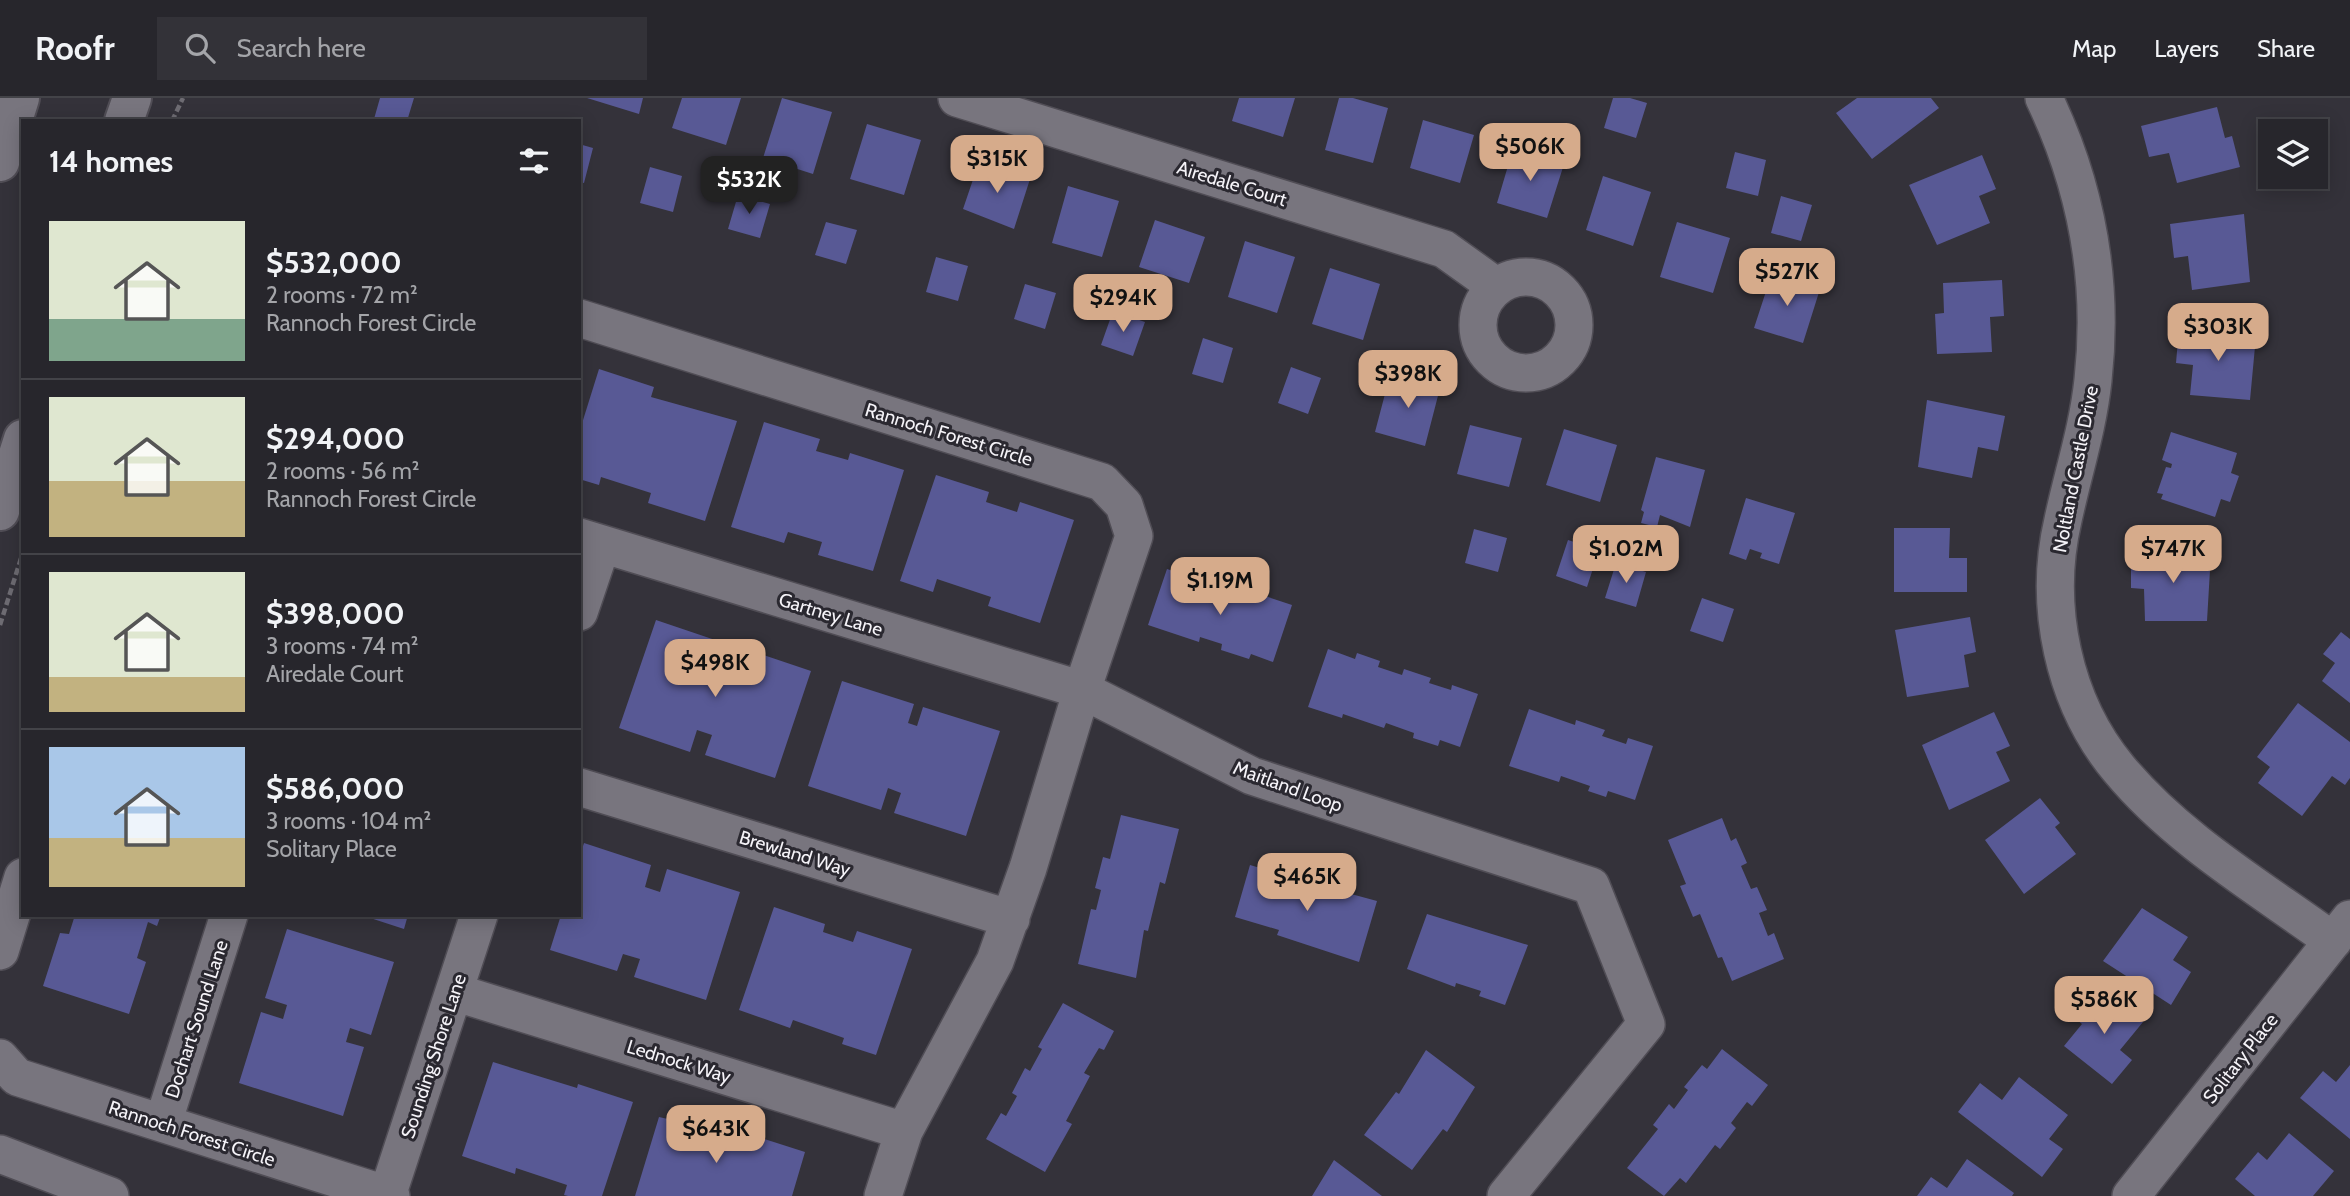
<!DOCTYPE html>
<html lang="en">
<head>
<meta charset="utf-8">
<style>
	:root { --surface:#27262c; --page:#333238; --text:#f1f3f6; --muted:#a4a5a9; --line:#434348; --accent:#d6ab8b }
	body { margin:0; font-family:Cabin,sans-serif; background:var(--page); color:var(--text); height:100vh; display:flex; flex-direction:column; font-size:26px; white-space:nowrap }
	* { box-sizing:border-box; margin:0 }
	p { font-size:23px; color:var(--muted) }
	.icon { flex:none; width:38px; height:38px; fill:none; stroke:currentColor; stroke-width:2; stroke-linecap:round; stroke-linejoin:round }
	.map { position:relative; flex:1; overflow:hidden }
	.details { position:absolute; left:21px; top:21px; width:560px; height:798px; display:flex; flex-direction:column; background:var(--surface); border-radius:0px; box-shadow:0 4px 18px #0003,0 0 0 2px var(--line) }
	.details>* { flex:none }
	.controls { position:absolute; left:2258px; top:21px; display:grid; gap:14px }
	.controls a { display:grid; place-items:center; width:70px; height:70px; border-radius:0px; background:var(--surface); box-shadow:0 4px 18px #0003,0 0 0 2px var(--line); font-size:35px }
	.price { position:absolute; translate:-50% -60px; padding:0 16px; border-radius:14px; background:var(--accent); color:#111; font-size:23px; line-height:46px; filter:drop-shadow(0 2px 4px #0008) }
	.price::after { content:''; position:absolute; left:50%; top:42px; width:21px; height:16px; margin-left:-10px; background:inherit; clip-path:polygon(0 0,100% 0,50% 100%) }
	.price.on { background:#222; color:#fff }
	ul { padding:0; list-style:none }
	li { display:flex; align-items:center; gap:21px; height:175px; padding:0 28px }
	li+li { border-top:2px solid var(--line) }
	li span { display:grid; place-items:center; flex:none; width:196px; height:140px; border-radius:0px; color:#555 }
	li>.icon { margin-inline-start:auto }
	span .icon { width:84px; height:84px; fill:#fffc; stroke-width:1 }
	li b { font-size:30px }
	h2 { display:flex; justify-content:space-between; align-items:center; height:84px; padding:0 28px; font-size:30px }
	header { display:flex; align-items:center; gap:42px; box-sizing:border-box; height:98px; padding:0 35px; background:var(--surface); border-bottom:2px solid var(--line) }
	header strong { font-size:33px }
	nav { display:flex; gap:38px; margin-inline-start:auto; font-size:24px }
	.search { width:490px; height:63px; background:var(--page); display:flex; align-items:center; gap:18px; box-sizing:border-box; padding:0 24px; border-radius:0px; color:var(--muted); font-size:26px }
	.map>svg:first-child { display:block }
</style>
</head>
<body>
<header>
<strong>Roofr</strong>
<div class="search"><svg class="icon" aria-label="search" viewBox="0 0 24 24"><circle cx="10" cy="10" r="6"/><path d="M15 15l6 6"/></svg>Search here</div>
<nav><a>Map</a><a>Layers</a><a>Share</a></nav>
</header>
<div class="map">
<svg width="2350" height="1098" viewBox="0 0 2350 1098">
	<rect width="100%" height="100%" fill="#34323a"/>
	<path fill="#585995" d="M380,0h34l-7,23 -33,-2z
		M587,0h56l-4,16z
		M682,0h59l-15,47 -54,-17z
		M782,0l50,14 -19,62 -50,-16z
		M1239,0h56l-12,39 -51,-16z
		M1339,0h14l35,10 -15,55 -48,-13z
		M1613,0h17l17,5 -11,35 -32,-10z
		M1857,0h74l8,10 -67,51 -36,-46z
		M2217,9l8,31 7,-2 8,31 -63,16 -8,-30 -20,4 -8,-31z
		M1423,22l51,15 -14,48 -50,-15z
		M867,26l54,16 -17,55 -54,-16z
		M579,46l14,4 -9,35 -5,-1z
		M1513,51l51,15 -17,54 -50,-15z
		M1735,54l31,8 -8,36 -32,-8z
		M1982,57l14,34 -17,7 11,27 -53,22 -28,-60z
		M979,64l51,17 -16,50 -51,-20z
		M650,69l32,9 -9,36 -33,-9z
		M1603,78l48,16 -18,54 -47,-16z
		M1068,88l51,15 -17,56 -50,-14z
		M738,97l32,9 -10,34 -32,-9z
		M1781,98l31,9 -11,36 -30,-8z
		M2244,116l6,68 -58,8 -4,-34 -14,2 -4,-34z
		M1155,122l50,17 -16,46 -50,-16z
		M826,124l31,8 -11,34 -31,-9z
		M1677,124l53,16 -17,55 -53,-16z
		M1245,143l50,16 -18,56 -49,-16z
		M936,159l32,9 -10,35 -32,-9z
		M1330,170l50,16 -17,56 -51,-16z
		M1772,175l48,16 -17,54 -49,-15z
		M2002,182l2,36 -14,1 2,35 -55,2 -2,-40 9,-1 -1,-30z
		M1025,186l31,9 -11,36 -31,-10z
		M1113,213l32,11 -12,34 -32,-11z
		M2179,230l77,8 -6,64 -60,-5 3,-30 -17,-2z
		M1203,240l30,10 -10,35 -31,-9z
		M1291,269l30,11 -13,36 -30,-11z
		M599,271l55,18 -3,10 86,24 -32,100 -57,-18 3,-10 -50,-16 -2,8 -20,-6v-46z
		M1390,277l50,13 -15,58 -50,-14z
		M1927,302l78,16 -7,35 -20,-4 -6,31 -54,-11z
		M764,324l56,17 -4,12 32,9 2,-7 54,17 -31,101 -55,-16 4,-13 -34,-10 -4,11 -53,-16z
		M1470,327l52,13 -13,49 -52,-13z
		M1564,331l53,16 -17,57 -54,-17z
		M2171,334l66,21 -6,20 8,3 -9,26 -9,-3 -6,18 -54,-18 2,-5 -6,-1 9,-26 5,1 1,-4 -10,-4z
		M1656,359l49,13 -15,57 -30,-12 -3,12 -16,-4 3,-11 -3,-2z
		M936,377l53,17 -3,10 31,10 3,-10 54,18 -34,103 -52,-17 3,-9 -54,-18 -4,13 -33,-11z
		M1746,400l49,15 -16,51 -19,-6 2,-5 -12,-4 -4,11 -17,-6z
		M1894,430h56l-1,30h18v34h-73z
		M1474,431l33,9 -9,34 -33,-9z
		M1568,442l31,10 -12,37 -31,-11z
		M2131,455h80l-4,68h-62l-1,-32 -13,-1z
		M1616,465l30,9 -10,35 -31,-9z
		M1167,471l21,7 -2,5 28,10 2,-6 47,16 2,-5 27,9 -19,57 -22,-8 -2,5 -28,-9 1,-6 -22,-7 -1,5 -51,-17z
		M1702,500l32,11 -11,33 -33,-11z
		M1970,519l6,35 -12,3 5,32 -62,10 -12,-67z
		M656,522l68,23 -7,22 15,4 8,-22 71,24 -36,107 -70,-23 7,-20 -15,-5 -7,22 -71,-24z
		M2341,534l9,7v64l-28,-22 13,-18 -12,-9z
		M1328,551l27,10 2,-6 23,8 -2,6 24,8 2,-6 27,9 -2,5 22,7 1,-5 26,9 -18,53 -20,-7 -2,6 -25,-8 1,-5 -28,-10 -2,5 -41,-14 -1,4 -34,-11z
		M842,583l72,23 -6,19 9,3 6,-19 77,24 -34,105 -72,-23 7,-20 -13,-5 -7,22 -73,-24z
		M2298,605l52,39v36l-5,7 -13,-9 -30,40 -44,-33 12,-16 -13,-10z
		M1529,611l46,16 1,-5 29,10 -3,6 24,8 2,-6 25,8 -18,54 -27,-9 -2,6 -18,-6 2,-5 -29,-10 -2,6 -50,-16z
		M1994,614l16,34 -14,6 14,29 -61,29 -27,-65z
		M2040,700l20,25 -5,4 21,27 -52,40 -39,-54z
		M1121,717l58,14 -14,55 -5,-2 -12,49 -4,-1 -8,48 -58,-14 13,-55 5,1 5,-20 -6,-2 8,-31 7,2z
		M1722,720l9,23 5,-3 11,25 -6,3 10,23 6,-2 10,23 -8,3 9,23 6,-3 10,26 -52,22 -10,-24 -4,1 -18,-44 -7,3 -13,-31 6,-2 -18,-44z
		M584,745l67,22 -6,22 15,5 7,-23 73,23 -34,108 -72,-23 6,-18 -17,-5 -6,17 -67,-21 11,-35h18v-57z
		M1250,767l48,14 -1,4 31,9 1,-4 48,13 -18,61 -82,-27 2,-5 -44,-13z
		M774,809l51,17 -2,8 30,10 4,-11 55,18 -36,106 -34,-11 2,-6 -51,-18 -3,8 -51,-18z
		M2142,810l46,29 -15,23 18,12 -20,33 -68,-44z
		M1427,816l101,31 -23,60 -26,-9 2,-5 -25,-8 -1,4 -48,-18z
		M75,817h86l-4,11 -9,-4 -11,36 9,4 -17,52 -86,-28 17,-53 9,1z
		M361,817h47l-4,14z
		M287,831l107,33 -23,73 -21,-7 -4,14 18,5 -21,69 -104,-33 22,-71 22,7 4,-14 -22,-7z
		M2102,890l41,34 -23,28 12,10 -20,24 -48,-38 18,-22 -6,-5z
		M1063,905l51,28 -10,19 -5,-2 -15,25 6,3 -24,45 6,3 -27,48 -59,-33 15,-26 5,3 11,-20 -5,-3 13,-25 5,3 12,-22 -4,-2z
		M1722,951l46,36 -16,21 -5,-4 -16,21 5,5 -16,21 -5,-4 -29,38 -6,-5 -16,18 -37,-28 31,-39 -5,-4 16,-21 5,5 14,-19 -4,-3 18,-22 5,4z
		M1426,952l49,37 -28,45 -4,-3 -31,41 -48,-35 32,-43 3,2z
		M493,964l84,26 1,-4 55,18 -31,94h-34l-4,-1 3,-10 -51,-17 -1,6 -53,-18z
		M2350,967v74l-50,-41 23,-27 13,11z
		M2019,979l49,38 -19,24 14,10 -21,28 -84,-65 22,-29 22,17z
		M659,1019l57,13 -1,5 33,10 4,-10 53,17 -13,44h-157z
		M2289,1035l45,38 -21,25h-58l-20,-17 23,-27 9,8z
		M1967,1061l47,34 -2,3h-95l14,-19 16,11z
		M1334,1062l48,36h-70z"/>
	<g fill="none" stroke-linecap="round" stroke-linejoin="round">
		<g stroke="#504d55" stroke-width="40">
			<path id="minor" d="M957,0l487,151 53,38
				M2044,0c43,90 60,183 49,282 -5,48 -20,93 -30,140 -20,85 0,182 56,249 58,70 141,119 214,172
				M1478 227a48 48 0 1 1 96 0a48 48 0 1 1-96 0Z
				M579,220l523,164 22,23 10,31 -52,154 -503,-153
				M579,514l23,-68
				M579,689l432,132
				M0,853l23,-74
				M454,894l450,139
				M0,960l17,19 374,119
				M163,1025l66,-208
				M0,1056l110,42
				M387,1098l92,-281
				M883,1098l21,-65 91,-170 33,-93 54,-178 170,86 339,110 55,138 -140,172
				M2131,1098l219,-277"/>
		</g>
		<g stroke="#504d55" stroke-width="42">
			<path id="secondary" d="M124,23l8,-23
				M0,64l20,-64
				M0,413l23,-72"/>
		</g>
		<path stroke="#6e6c73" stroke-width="4.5" stroke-dasharray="7 3.5" stroke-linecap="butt" d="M172,23l11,-23
			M0,527l23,-73"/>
		<use href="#minor" stroke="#78757e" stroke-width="37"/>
		<use href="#secondary" stroke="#78757e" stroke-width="38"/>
	</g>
	<g text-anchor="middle" stroke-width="6" stroke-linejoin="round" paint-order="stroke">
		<g font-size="19" fill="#f5f3f8" stroke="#2a2830">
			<text transform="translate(1232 85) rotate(17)" y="7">Airedale Court</text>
			<text transform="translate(949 336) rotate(17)" y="7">Rannoch Forest Circle</text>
			<text transform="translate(2075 371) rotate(-79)" y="7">Noltland Castle Drive</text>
			<text transform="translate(831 516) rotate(17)" y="7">Gartney Lane</text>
			<text transform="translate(1288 688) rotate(20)" y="7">Maitland Loop</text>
			<text transform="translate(795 755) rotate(17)" y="7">Brewland Way</text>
			<text transform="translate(196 921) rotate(-72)" y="7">Dochart Sound Lane</text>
			<text transform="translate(433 958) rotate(-72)" y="7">Sounding Shore Lane</text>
			<text transform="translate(2240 960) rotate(-52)" y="7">Solitary Place</text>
			<text transform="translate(679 963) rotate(17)" y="7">Lednock Way</text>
			<text transform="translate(192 1035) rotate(18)" y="7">Rannoch Forest Circle</text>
		</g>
	</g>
</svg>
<div class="controls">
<a><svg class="icon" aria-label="layers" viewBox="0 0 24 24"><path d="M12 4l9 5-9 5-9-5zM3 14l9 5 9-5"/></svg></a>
</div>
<b class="price" style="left:1530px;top:85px">$506K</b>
<b class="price" style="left:997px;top:97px">$315K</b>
<b class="price on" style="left:749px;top:118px">$532K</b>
<b class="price" style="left:1787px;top:210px">$527K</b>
<b class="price" style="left:1123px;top:236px">$294K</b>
<b class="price" style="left:2218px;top:265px">$303K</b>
<b class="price" style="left:1408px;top:312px">$398K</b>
<b class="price" style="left:1626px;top:487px">$1.02M</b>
<b class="price" style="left:2173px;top:487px">$747K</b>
<b class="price" style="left:1220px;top:519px">$1.19M</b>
<b class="price" style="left:715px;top:601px">$498K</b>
<b class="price" style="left:1307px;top:815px">$465K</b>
<b class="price" style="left:2104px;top:938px">$586K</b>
<b class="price" style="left:716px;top:1067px">$643K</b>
<section class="details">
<h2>14 homes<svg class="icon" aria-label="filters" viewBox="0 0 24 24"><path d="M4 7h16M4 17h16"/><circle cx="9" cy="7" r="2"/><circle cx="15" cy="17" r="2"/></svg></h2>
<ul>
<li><span style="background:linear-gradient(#dfe7d0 70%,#7fa58c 0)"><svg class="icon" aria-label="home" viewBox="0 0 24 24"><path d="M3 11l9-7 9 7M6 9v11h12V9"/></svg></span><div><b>$532,000</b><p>2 rooms · 72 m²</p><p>Rannoch Forest Circle</p></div></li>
<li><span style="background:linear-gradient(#dfe7d0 60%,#c2b280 0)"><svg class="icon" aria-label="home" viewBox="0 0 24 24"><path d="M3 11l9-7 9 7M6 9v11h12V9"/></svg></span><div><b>$294,000</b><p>2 rooms · 56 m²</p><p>Rannoch Forest Circle</p></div></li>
<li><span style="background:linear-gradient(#dfe7d0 75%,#c2b280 0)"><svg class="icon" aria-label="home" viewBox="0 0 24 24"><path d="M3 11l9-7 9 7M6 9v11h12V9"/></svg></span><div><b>$398,000</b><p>3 rooms · 74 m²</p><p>Airedale Court</p></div></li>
<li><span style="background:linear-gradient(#a9c7e8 65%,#c2b280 0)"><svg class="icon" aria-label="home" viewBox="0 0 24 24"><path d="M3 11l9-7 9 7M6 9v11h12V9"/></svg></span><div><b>$586,000</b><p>3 rooms · 104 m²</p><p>Solitary Place</p></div></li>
</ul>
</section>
</div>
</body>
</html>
